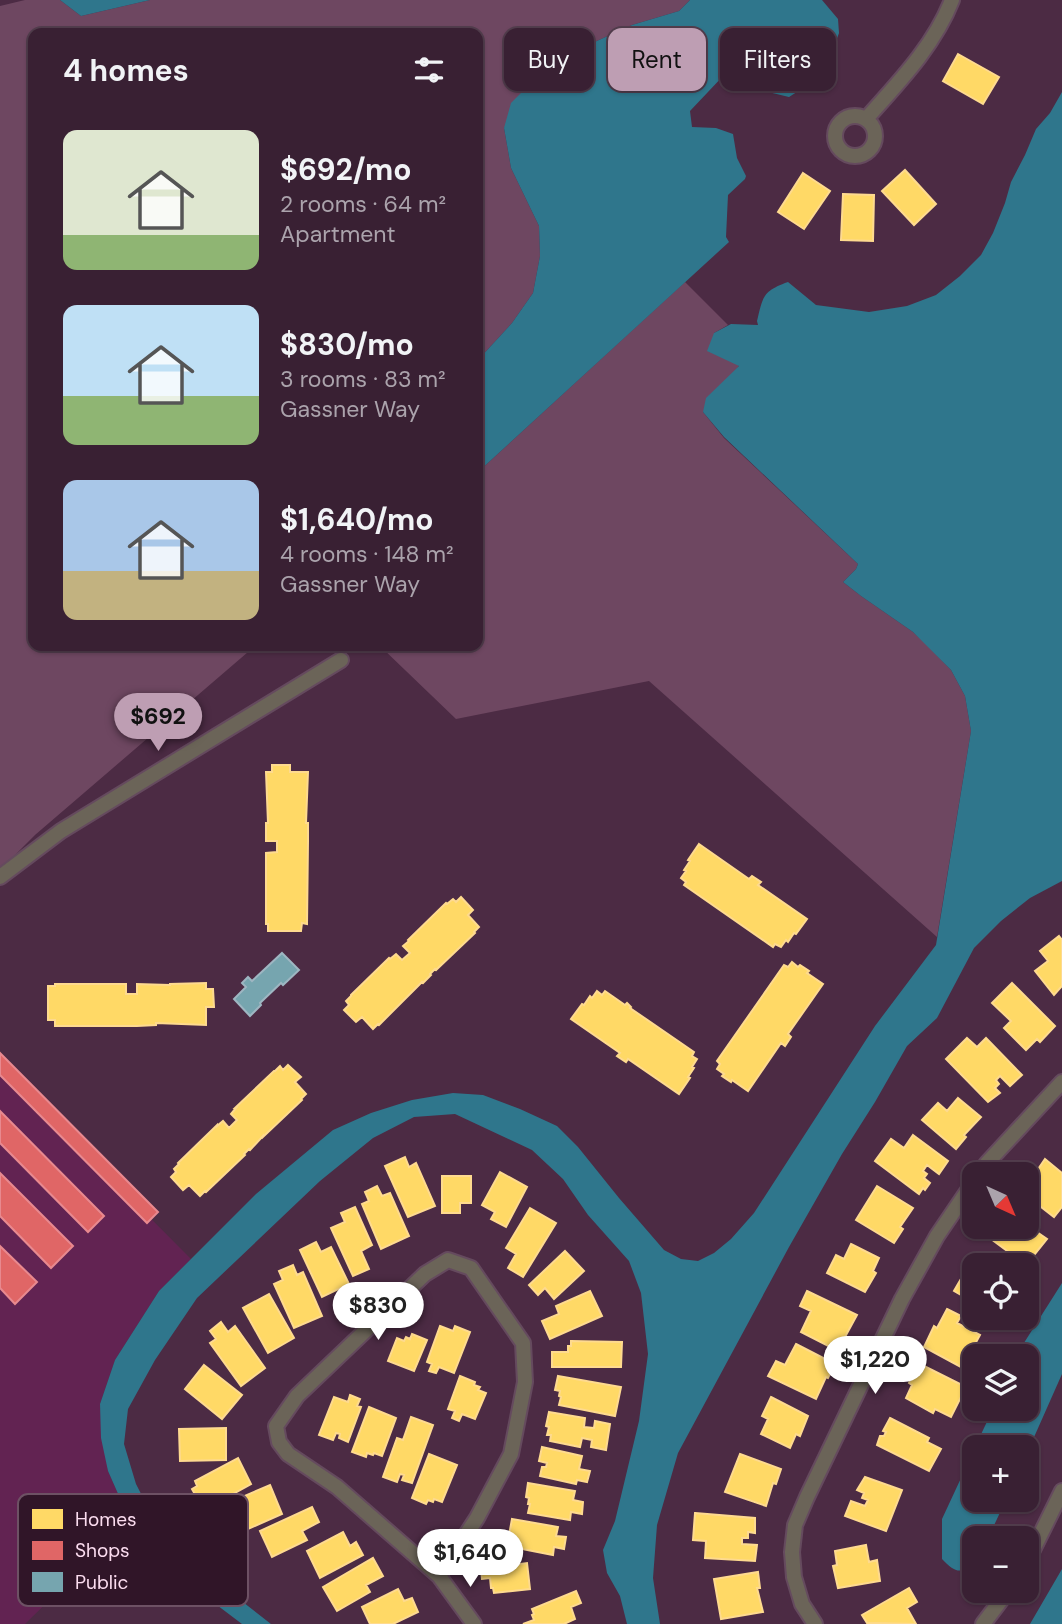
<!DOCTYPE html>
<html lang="en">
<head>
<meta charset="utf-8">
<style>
	:root { --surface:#392033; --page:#442d3f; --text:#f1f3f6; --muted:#aba3ac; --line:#533e4e; --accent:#be9eb3 }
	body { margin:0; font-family:"DM Sans",sans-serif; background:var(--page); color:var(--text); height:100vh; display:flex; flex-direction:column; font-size:26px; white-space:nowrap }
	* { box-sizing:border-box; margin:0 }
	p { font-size:23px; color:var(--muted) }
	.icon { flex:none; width:38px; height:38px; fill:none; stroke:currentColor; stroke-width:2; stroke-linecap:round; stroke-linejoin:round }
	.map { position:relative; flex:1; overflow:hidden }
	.details { position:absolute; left:28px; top:28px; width:455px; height:623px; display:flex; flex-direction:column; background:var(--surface); border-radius:14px; box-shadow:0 2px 5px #0004,0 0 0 2px var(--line) }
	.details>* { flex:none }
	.banner { position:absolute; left:504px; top:28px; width:452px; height:63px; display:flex; gap:14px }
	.needle { width:46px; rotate:136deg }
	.tools { position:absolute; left:962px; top:1162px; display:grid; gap:14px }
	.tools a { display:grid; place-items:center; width:77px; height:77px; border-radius:14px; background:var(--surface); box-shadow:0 2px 5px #0004,0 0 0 2px var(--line); font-size:35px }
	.price { position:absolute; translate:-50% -60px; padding:0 16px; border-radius:24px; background:#fff; color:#222; font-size:23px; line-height:46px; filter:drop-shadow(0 2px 4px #0008) }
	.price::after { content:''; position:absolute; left:50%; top:42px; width:21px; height:16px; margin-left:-10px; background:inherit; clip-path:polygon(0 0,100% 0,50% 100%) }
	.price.on { background:var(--accent); color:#111 }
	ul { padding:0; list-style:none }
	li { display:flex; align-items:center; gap:21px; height:175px; padding:0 35px }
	li span { display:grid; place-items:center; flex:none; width:196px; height:140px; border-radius:14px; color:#555 }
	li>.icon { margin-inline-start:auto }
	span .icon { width:84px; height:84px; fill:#fffc; stroke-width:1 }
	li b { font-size:30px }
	h2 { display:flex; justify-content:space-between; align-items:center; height:84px; padding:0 35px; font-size:30px }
	.chip { padding:0 24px; border-radius:14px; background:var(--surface); box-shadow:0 2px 5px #0004,0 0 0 2px var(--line); font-size:24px; line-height:63px }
	.chip.on { background:var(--accent); color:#111 }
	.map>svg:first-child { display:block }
</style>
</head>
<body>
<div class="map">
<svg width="1062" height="1624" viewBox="0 0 1062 1624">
	<rect width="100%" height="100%" fill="#4c2b44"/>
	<path fill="#622352" d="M0,1067l191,192 -32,32 -44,69 -15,44 8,67 22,50 -105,103h-25z"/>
	<path fill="#6e4761" d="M25,0h35l21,16 69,-16h540l-11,11 -47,14 -55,25 -73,78 7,40 28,58 1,30 -7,37 -21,30 -34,37v-327h-445v613h222l-220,189 -35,35v-864z
		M685,282l43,43 -14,8 25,33 -36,46 21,26 134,126 -2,5 -13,13 18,14 52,36 11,10 27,28 14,26 6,35 -34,206 -288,-256 -193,38 -76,-73h98v-174z"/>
	<path fill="#2f768c" d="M60,0h90l-69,16z
		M690,0h132l16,19 1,14 -6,17 -14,14 -1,9 -18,17 -11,7 -25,-6 -22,-19 -17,2 -35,37 2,16 24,1 17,6 4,24 9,18 -1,3 -17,16 -2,42 3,5 -251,230v-112l34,-37 21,-30 7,-37 -1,-30 -28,-58 -7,-40 7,-25 31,-31 35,-22 55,-25 47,-14z
		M1062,92v789l-32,17 -29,23 -27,27 -37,70 -30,28 -32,56 -33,52 -53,93 -111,206 -21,72 -4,53 7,46h-33l-7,-28 -13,-23 -4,-23 12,-29 24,-100 9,-67 -7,-61 -12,-32 -41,-46 -25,-36 -31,-29 -77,-36 -41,3 -41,21 -53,43 -123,117 -42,62 -27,49 -4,35 12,40 23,45 30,31 82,64h-29l-90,-68 -22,-35 -22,-50 -7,-33 -1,-34 15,-44 44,-69 97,-97 77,-64 38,-17 41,-13 41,-7 30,2 37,14 37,17 21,21 41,51 45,52 17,9 17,2 16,-8 17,-14 23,-26 121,-187 61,-81 35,-214 -6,-35 -14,-26 -38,-38 -52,-36 -18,-14 13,-13 2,-5 -134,-127 -21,-25 3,-14 33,-32 -32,-15 7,-18 17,-9 27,1 -1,-4c6,-25 6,-30 31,-39l28,23 53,7 38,-6 29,-11 24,-19 21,-21 12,-22 12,-30 6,-21 14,-27 11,-26 14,-16z
		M1062,1283v91l-35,79v-6h-52l18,-38h34v-53h-10l5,-10z
		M975,1448v52h31l-18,38h-13v23c-13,15 -21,11 -33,-2v-40z
		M1062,1569v55h-32z"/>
	<path fill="#ffd966" stroke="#feda8f" stroke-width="2" d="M958,54l41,23 -16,27 -40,-23z
		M905,170l31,34 -22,21 -32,-34z
		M803,173l27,18 -26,38 -26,-17z
		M843,194l31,1 -1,46 -32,-1z
		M272,765h18v7h18l-2,51h2v18l-1,83 -5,-1 -1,8h-33v-7h-2v-71l11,-1v-11h-11v-18h2l-2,-51h6z
		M699,844l50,35 3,-3 9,6 -3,3 49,34 -11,15 -2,-1 -6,9 -2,-2 -5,7 -6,-3 -2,3 -89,-62 2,-3 -5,-4 5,-7 -2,-1 6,-9 -2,-1z
		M461,897l12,13 -5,5 11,12 -5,5 1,1 -39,37 -1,-1 -5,5 1,1 -8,8 -1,-1 -43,43 -1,-1 -5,5 -11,-12 -6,5 -12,-12 5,-5 -3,-4 5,-5v-1l38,-37 1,1 6,-5 6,6 8,-7 -7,-7 6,-5 -1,-1 38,-37 1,1 6,-5 3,3z
		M1059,936l3,4v46l-8,9 -19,-24 13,-10 -8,-10z
		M792,962l6,5 2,-2 9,6 -2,2 16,11 -35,50 3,3 -6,9 -4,-3 -33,48 -16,-11 -1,2 -9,-6 2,-2 -7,-5 3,-5 -3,-3 67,-96 4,2z
		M206,983v6h7l1,18h-8v18l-50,-2v2l-19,1h-82v-6h-7v-34h7v-2h71v10h11v-10l33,1v-1z
		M1012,983l43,43 -15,16 -3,-3 -11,11 -22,-22 7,-7 -19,-18z
		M597,991l5,4 3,-4 20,14 2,-2 4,4 -1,1 64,44 -2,4 5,3 -5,8 2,1 -6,9 2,1 -11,16 -51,-35 -2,3 -9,-6 3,-3 -49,-34 11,-15 2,1 6,-9 2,2z
		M967,1038l10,9 9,-9 36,37 -12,11 -10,-10 -4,4 3,4 -4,4 5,5 -12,9 -42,-43z
		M288,1065l13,12 -6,5 11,12 -5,5 1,1 -39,37v-1l-13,14 -1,-1 -5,5 1,1 -39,37 -1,-1 -5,5 -11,-11 -6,5 -12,-13 5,-5 -2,-3 5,-5 -1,-1 39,-38v1l6,-5 6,7 8,-8 -6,-6 5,-6h-1l39,-37h1l5,-5 3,4z
		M958,1098l23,19 -17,18 2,2 -10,12 -34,-29 16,-17 9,8z
		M913,1135l35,26 -9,13 -12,-9 -4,6 4,3 -3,4 6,5 -5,7 -2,-2 -4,6 -44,-33 16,-22 13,9z
		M405,1157l4,10 7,-4 19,43 -27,11 -23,-51z
		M1045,1159l17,14v34l-8,10 -27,-21v-17l2,-1 6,4 1,-1 -4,-3z
		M500,1172l27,15 -21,40 -15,-8 4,-7 -13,-7z
		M442,1176h29v27h-11v10h-18z
		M377,1186l5,10 8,-3 19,43 -28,13 -19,-45 7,-3 -4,-9z
		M877,1186l36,22 -13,19 3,2 -9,14 -38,-23z
		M355,1207l17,38 -11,6 8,18 -16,7 -22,-48 14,-6 -4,-9z
		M530,1208l26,15 -33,54 -15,-9 8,-14 -10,-6z
		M1027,1220l9,7 -2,3 13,9 -21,26 -39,-29 6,-9h34z
		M316,1242l5,10 10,-5 18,37 -27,13 -22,-47z
		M851,1244l28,14 -6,13 3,2 -11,19 -38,-19 9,-18 8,4z
		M565,1251l19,20 -30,28 -9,-11 -7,7 -9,-10z
		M979,1255l17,10h-21v5l-5,-3z
		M293,1265l4,10 6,-3 19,44 -28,12 -20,-44 9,-4 -4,-9z
		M975,1273v30l-21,-12 8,-14 9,5z
		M590,1291l12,25 -52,23 -8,-18 17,-7 -3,-8z
		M807,1291l50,24 -12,22 2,1 -7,14 -39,-20 10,-21 -11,-5z
		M269,1294l25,44 -26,15 -25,-45z
		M947,1309l14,7 -4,7 23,12 -6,11 11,6 -2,4h-8l-1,18 -50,-27 10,-21 3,2z
		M221,1322l7,10 7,-6 30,42 -24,18 -31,-43 6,-4 -6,-8z
		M440,1326l13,5 2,-5 15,6 -16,41 -15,-6 -3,6 -7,-2 3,-7 -5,-2z
		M412,1334l15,6 -13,31 -26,-10 9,-23 7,3 2,-4 4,2z
		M571,1341l51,1 -1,25h-69v-15h16v-6h3z
		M796,1344l39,20 -7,14 -2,-1 -10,22 -48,-23 8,-15 9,4z
		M920,1364l46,23 -15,30 -16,-8 -2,4 -27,-15 6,-13 -3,-2z
		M204,1365l38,30 -20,24 -37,-30z
		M460,1376l15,6 -1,3 6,2 -2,3 8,3 -11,26 -13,-5 -3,7 -7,-3 3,-7 -7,-2z
		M558,1376l63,11 -6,29 -56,-11 2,-8 -2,-1 1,-5 -5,-1z
		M350,1395l10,4 -3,7 4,1 -13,35 -9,-4 1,-4 -4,-1 -3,7 -14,-5 15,-38 14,5z
		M771,1397l37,19 -8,20 -4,-2 -6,14 -29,-14 7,-15 -6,-3z
		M369,1407l27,11 -14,38 -8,-3 -1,2 -6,-2 -1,4 -14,-5z
		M549,1412l36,6 -1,9 10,1 1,-7 15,3 -4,26 -15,-3 1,-7 -10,-2 -2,9 -30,-6 1,-6h-4l2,-8 -3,-1z
		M411,1417l22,8 -21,58 -10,-3 2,-5 -4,-1 -3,8 -14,-5 14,-39 6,2z
		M890,1418l39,20 -2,4 14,7 -12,22 -52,-26 3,-9h4l2,-4 -3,-1z
		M226,1428v32l-46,1 -1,-32z
		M542,1447l40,9 -3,13 11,2 -3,11 -10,-2 -1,4 -36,-8 2,-9h4l1,-4 -8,-2z
		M429,1454l28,11 -15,37 -8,-3 -1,3 -5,-2 -2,4 -14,-6z
		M740,1454l41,15 -5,15 -3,-1 -7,23 -41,-14z
		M238,1458l13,26 -47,26 -12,-21 5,-3 -2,-5z
		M865,1477l37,13 -16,41 -41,-15 6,-15 14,5 3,-6 -6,-2 2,-5 -7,-3z
		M528,1483l47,8 -2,9 10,2 -1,12 -11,-2 -1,8 -42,-7 2,-9h-2l1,-6 -3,-1z
		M270,1485l12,29 -43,19 -13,-29z
		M312,1507l7,15 -17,9 5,9 -35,17 -12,-26z
		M695,1513l60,5v15l-7,-1v6h-6v6l15,1 -2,16 -50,-3 1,-17 -13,-1z
		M512,1519l46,8 -2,9 10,1 -2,12 -10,-2 -1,8 -46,-9z
		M343,1532l7,14 6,-4 7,13 -43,23 -13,-27z
		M866,1545l3,17 8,-2 3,21 -42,7 -5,-22 4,-1 -2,-14z
		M373,1558l10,18 -17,9 4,7 -33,19 -14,-24z
		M527,1563l3,26 -36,4 -1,-5h-2l-1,-10 -8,1 -1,-10z
		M758,1572l2,16h-3l6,24 -42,7 -7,-40z
		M909,1588l8,14 -10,6 9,16 -49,-1 -5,-8z
		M398,1589l6,12 8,-3 6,14 -25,12h-23l-8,-17z
		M576,1591l5,12 -10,4 4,12 -11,5h-41l11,-4 -2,-5 2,-1 -2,-5z"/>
	<path fill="#e06666" stroke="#e8898f" stroke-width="2" d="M0,1053l158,159 -11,11 -147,-148z
		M0,1111l104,105 -16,16 -88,-89z
		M0,1173l73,73 -22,22 -51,-52z
		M0,1246l37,36 -22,22 -15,-16z"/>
	<path fill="#76a5af" stroke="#9eb6c2" stroke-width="2" d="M282,953l17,17 -16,15 -2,-2 -21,20 1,2 -11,11 -16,-17 12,-12 -4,-4 6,-6 4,4z"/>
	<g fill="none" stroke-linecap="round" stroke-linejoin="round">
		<g stroke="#654a5e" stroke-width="18">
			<path id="street" d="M835 136a20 20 0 1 1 40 0a20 20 0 1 1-40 0Z
				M866,119c33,-37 68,-73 86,-119
				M0,877l61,-46 280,-171
				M979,1174l8,-11 75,-81
				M448,1260l23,8 52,75 2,39 -14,72 -34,64 -38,58 -102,-89 -49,-33 -9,-12 -3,-16 21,-30 128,-122z
				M1027,1562l35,-71
				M439,1576l35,48
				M815,1624l-13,-20 -8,-27 -2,-25 3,-27 12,-28 95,-198 35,-63 38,-56
				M983,1624l25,-33"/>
		</g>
		<use href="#street" stroke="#6b6458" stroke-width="14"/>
	</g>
	<rect x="18" y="1494" width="230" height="112" rx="10" fill="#301528" stroke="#6d5164" stroke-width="2"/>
	<rect x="32" y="1509" width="31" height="20" fill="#ffd966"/>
	<rect x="32" y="1541" width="31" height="19" fill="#e06666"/>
	<rect x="32" y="1572" width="31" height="20" fill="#76a5af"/>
	<g font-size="19" fill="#fbdcef">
		<text x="75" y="1526">Homes</text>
		<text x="75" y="1557">Shops</text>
		<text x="75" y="1589">Public</text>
	</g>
</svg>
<div class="tools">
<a><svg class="needle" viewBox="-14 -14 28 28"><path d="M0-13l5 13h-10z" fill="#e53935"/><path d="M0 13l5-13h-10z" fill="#aba3ac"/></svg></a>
<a><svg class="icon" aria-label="locate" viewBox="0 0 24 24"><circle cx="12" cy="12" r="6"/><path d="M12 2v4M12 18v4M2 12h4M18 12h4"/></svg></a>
<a><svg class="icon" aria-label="layers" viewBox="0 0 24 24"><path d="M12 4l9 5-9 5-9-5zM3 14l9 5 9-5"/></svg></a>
<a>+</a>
<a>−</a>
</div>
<b class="price on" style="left:158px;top:753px">$692</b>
<b class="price" style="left:378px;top:1342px">$830</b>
<b class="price" style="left:875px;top:1396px">$1,220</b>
<b class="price" style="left:470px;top:1589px">$1,640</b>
<div class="banner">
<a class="chip">Buy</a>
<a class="chip on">Rent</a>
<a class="chip">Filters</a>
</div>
<section class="details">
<h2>4 homes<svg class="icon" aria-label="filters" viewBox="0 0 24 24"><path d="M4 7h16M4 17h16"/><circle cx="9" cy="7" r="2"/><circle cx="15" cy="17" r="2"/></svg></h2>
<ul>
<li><span style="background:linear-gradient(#dfe7d0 75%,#8fb573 0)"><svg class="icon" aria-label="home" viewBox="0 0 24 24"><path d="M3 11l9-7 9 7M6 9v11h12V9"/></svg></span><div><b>$692/mo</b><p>2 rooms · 64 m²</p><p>Apartment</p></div></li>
<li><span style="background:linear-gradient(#bfe0f5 65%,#8fb573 0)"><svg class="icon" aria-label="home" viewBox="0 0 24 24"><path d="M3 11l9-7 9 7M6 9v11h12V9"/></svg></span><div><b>$830/mo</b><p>3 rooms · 83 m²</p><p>Gassner Way</p></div></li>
<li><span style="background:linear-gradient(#a9c7e8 65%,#c2b280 0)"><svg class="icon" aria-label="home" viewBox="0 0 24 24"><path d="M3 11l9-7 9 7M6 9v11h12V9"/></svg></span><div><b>$1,640/mo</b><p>4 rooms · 148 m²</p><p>Gassner Way</p></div></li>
</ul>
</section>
</div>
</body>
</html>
